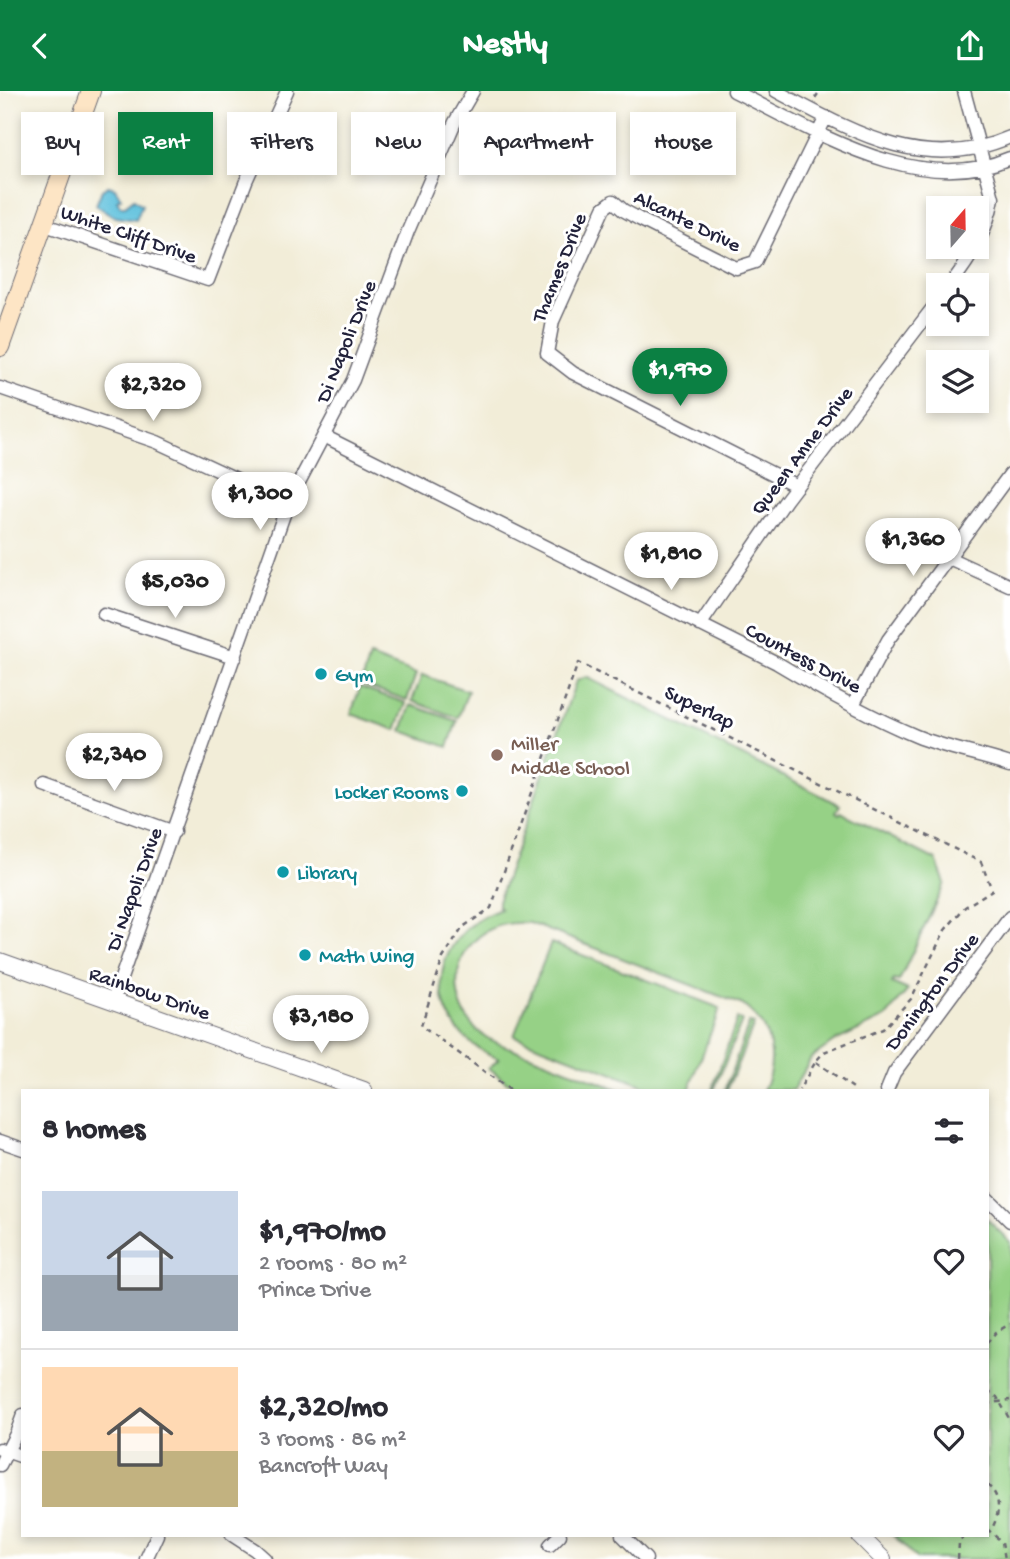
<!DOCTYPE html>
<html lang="en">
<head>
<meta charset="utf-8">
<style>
	:root { --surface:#fff; --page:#f7f7f7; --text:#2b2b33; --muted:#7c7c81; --line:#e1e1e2; --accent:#0b8043 }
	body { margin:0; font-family:"Gochi Hand",sans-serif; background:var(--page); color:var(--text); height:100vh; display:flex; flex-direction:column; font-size:26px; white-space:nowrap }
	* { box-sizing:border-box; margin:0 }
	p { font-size:23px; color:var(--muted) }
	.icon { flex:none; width:38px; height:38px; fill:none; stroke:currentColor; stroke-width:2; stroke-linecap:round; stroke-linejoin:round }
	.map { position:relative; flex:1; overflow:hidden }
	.drawer { position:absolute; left:21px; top:998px; width:968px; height:448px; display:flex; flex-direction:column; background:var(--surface); border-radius:0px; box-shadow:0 4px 10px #0003 }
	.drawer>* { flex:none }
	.hud { position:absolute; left:21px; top:21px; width:970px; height:63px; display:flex; gap:14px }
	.needle { width:46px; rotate:20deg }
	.buttons { position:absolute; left:926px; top:105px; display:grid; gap:14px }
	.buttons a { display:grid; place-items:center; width:63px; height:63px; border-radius:0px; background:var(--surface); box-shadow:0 4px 10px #0003; font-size:35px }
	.price { position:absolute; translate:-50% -60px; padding:0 16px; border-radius:24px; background:#fff; color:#222; font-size:23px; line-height:46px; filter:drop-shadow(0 2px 4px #0008) }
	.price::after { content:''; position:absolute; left:50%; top:42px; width:21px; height:16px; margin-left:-10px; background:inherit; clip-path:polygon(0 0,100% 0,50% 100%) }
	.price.selected { background:var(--accent); color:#fff }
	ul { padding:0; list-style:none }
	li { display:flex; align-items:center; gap:21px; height:175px; padding:0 21px }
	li+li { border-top:2px solid var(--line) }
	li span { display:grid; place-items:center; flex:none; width:196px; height:140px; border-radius:0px; color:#555 }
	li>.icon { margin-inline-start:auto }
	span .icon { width:84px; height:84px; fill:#fffc; stroke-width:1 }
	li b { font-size:30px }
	h2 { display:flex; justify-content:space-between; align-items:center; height:84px; padding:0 21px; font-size:30px }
	.tag { padding:0 24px; border-radius:0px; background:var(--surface); box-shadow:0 4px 10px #0003; font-size:24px; line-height:63px }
	.tag.selected { background:var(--accent); color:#fff }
	header { display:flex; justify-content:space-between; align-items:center; height:91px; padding:0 21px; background:var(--accent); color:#fff; font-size:32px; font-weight:700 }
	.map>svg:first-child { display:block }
</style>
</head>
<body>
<header><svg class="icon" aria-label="back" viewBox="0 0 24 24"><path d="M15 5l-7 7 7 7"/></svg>Nestly<svg class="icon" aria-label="share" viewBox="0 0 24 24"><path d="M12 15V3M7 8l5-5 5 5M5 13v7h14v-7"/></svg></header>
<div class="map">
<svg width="1010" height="1468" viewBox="0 0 1010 1468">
	<rect width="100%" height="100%" fill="#fff"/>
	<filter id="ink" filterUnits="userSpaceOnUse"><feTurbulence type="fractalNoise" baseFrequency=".0143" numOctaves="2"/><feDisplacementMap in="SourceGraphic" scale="14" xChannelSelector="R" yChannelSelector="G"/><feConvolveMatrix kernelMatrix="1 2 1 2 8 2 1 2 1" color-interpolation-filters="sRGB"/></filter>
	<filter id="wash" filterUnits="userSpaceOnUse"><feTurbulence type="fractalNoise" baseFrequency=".00686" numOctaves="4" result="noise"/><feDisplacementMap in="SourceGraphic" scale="28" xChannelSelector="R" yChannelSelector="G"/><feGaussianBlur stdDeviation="1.57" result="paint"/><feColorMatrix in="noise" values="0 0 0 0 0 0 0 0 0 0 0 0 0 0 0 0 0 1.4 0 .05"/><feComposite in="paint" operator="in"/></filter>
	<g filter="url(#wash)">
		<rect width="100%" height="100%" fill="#f2edd8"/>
		<path fill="#96d186" stroke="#5c7a60" stroke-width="2" d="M370,566l46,17 -9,26 -46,-16z
			M422,584l46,16 -10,27 -46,-17z
			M586,586l254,128 -4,7 3,2 2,-2 95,48 9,23 -46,98 -5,-1 -2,3 16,7 -22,27 -51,24 -24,17 -18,32h-30c16,-32 8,-63 -20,-85l-213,-82c-24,-2 -46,4 -61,24 -21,29 -13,70 17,90 13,8 30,13 44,18 30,12 60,24 90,35h-103l-28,-22 10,-9c-78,-31 -76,-122 2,-150l-3,-2v-6l78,-220z
			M360,596l46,16 -10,27 -45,-16z
			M411,614l46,16 -9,26 -46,-16z
			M551,852l169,65 -31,82h-34l-141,-54z
			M737,928l5,2 -28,69h-2z
			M749,932l5,1 -27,66h-2z
			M987,1128l23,23v317h-93l-24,-24h94z"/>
		<path fill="#5ec1dd" stroke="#40728c" stroke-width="2" d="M108,95l7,2 6,10 -4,2 3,6h5l9,-7 8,6 -6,15 -21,-3 -19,-12 6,-15z"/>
	</g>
	<g filter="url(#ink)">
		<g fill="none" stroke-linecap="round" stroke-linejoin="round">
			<g stroke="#6b6972" stroke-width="15">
				<path id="minor" d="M734,0c81,40 184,107 276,67
					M776,0c75,40 148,84 234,46
					M42,133l166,56 38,-99 41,-90
					M950,194c21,-27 37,-52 43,-87l-29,-107
					M0,297l157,54 131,61
					M324,345l453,227c45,27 91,53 139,73 31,13 63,17 94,28
					M797,395l-224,-113 -26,-20 6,-32 51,-113 9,-7 10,9 16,9 97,49 19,-6 71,-145
					M949,467l61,28
					M104,523l131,43
					M700,534l86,-125 152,-199
					M853,614l35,-65 122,-166
					M44,694l130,47
					M113,910l175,-498 65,-123 55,-149 47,-109 18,-31
					M887,999l7,-17 116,-156
					M0,1050l23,8
					M987,1107l23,23
					M0,1358l23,8
					M0,1374l16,-31 7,-19
					M232,1444l23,15 10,9
					M622,1444l24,24
					M550,1454l10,-10
					M146,1468l11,-24"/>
			</g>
			<g stroke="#6b6972" stroke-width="18">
				<path id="tertiary" d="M0,870l364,129
					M859,1444l24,24"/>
			</g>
			<g stroke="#6b6972" stroke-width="20">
				<path id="secondary" d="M0,256l91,-256"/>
			</g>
			<path stroke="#6b6972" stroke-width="2.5" stroke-dasharray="5 5" stroke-linecap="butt" d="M815,7l5,-7
				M816,971l40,28
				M510,999l-89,-64 22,-68 20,-31 28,-19 87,-245 403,199 11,28 -27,17 -20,23 -34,69 -28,30 -59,23 -8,9 -17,29
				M987,1252l9,-11 14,-8
				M987,1300l10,6 13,23
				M987,1313l23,-4
				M987,1394c15,11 13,30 4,45
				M987,1438l15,13 3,17
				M958,1468l1,-16 5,-8"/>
			<use href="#minor" stroke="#fff" stroke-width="12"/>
			<use href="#tertiary" stroke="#fff" stroke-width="16"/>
			<use href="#secondary" stroke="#fde5c5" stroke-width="18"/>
		</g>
	</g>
	<g fill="#0f9aa8" stroke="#fff" stroke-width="2.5">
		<circle cx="321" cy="583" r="7"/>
		<circle cx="462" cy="700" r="7"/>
		<circle cx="283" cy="781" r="7"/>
		<circle cx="305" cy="864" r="7"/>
	</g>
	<circle fill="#8d6e63" stroke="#fff" stroke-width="2.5" cx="497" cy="664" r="7"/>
	<g text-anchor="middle" stroke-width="6" stroke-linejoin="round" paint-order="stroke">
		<g font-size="21" fill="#22223b" stroke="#fff">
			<text transform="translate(688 129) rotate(26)" y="7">Alcante Drive</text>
			<text transform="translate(129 142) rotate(19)" y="7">White Cliff Drive</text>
			<text transform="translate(558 176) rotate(-68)" y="7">Thames Drive</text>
			<text transform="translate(345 250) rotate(-68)" y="7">Di Napoli Drive</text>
			<text transform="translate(801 359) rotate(-53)" y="7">Queen Anne Drive</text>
			<text transform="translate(804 566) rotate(28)" y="7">Countess Drive</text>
			<text transform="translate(700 615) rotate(26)" y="7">Superlap</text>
			<text transform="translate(133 798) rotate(-70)" y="7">Di Napoli Drive</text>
			<text transform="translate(931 900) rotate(-53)" y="7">Donington Drive</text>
			<text transform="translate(150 901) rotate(19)" y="7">Rainbow Drive</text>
		</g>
		<g font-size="21" fill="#0d838f" stroke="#fff" text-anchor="start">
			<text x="335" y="590">Gym</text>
			<text x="448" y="707" text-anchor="end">Locker Rooms</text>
			<text x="297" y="788">Library</text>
			<text x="319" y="871">Math Wing</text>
		</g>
		<g font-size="21" fill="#785e54" stroke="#fff" text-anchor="start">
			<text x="511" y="659">Miller<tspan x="511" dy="24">Middle School</tspan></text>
		</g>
	</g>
</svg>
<div class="buttons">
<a><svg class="needle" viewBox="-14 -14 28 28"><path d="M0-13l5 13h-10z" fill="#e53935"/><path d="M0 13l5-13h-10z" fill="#7c7c81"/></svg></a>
<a><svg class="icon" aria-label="locate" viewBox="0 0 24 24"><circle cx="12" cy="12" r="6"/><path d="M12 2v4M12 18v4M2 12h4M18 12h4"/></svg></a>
<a><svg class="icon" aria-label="layers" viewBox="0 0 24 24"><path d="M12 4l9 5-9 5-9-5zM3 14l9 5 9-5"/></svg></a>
</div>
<b class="price selected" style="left:680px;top:317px">$1,970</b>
<b class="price" style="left:153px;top:332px">$2,320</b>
<b class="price" style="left:260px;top:441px">$1,300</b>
<b class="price" style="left:913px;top:487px">$1,360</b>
<b class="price" style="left:671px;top:501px">$1,810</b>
<b class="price" style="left:175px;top:529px">$5,030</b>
<b class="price" style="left:114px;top:702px">$2,340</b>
<b class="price" style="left:321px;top:964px">$3,180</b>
<div class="hud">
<a class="tag">Buy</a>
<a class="tag selected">Rent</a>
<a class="tag">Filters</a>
<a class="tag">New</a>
<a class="tag">Apartment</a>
<a class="tag">House</a>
</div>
<section class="drawer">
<h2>8 homes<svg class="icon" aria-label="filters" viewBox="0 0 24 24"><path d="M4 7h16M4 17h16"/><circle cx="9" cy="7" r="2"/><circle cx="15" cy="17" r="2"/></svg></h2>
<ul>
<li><span style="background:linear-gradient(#c9d6e8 60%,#9aa5b1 0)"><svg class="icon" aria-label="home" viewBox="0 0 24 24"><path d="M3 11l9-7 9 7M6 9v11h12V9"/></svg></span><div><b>$1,970/mo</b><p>2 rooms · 80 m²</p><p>Prince Drive</p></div><svg class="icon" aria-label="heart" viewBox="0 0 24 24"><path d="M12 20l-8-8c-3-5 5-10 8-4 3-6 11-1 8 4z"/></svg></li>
<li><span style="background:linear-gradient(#ffd9b3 60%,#c2b280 0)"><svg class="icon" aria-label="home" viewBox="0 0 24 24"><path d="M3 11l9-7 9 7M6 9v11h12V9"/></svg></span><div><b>$2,320/mo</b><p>3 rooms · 86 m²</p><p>Bancroft Way</p></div><svg class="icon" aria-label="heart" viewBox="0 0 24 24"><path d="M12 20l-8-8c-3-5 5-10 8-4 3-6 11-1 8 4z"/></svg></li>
</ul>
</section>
</div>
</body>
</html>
